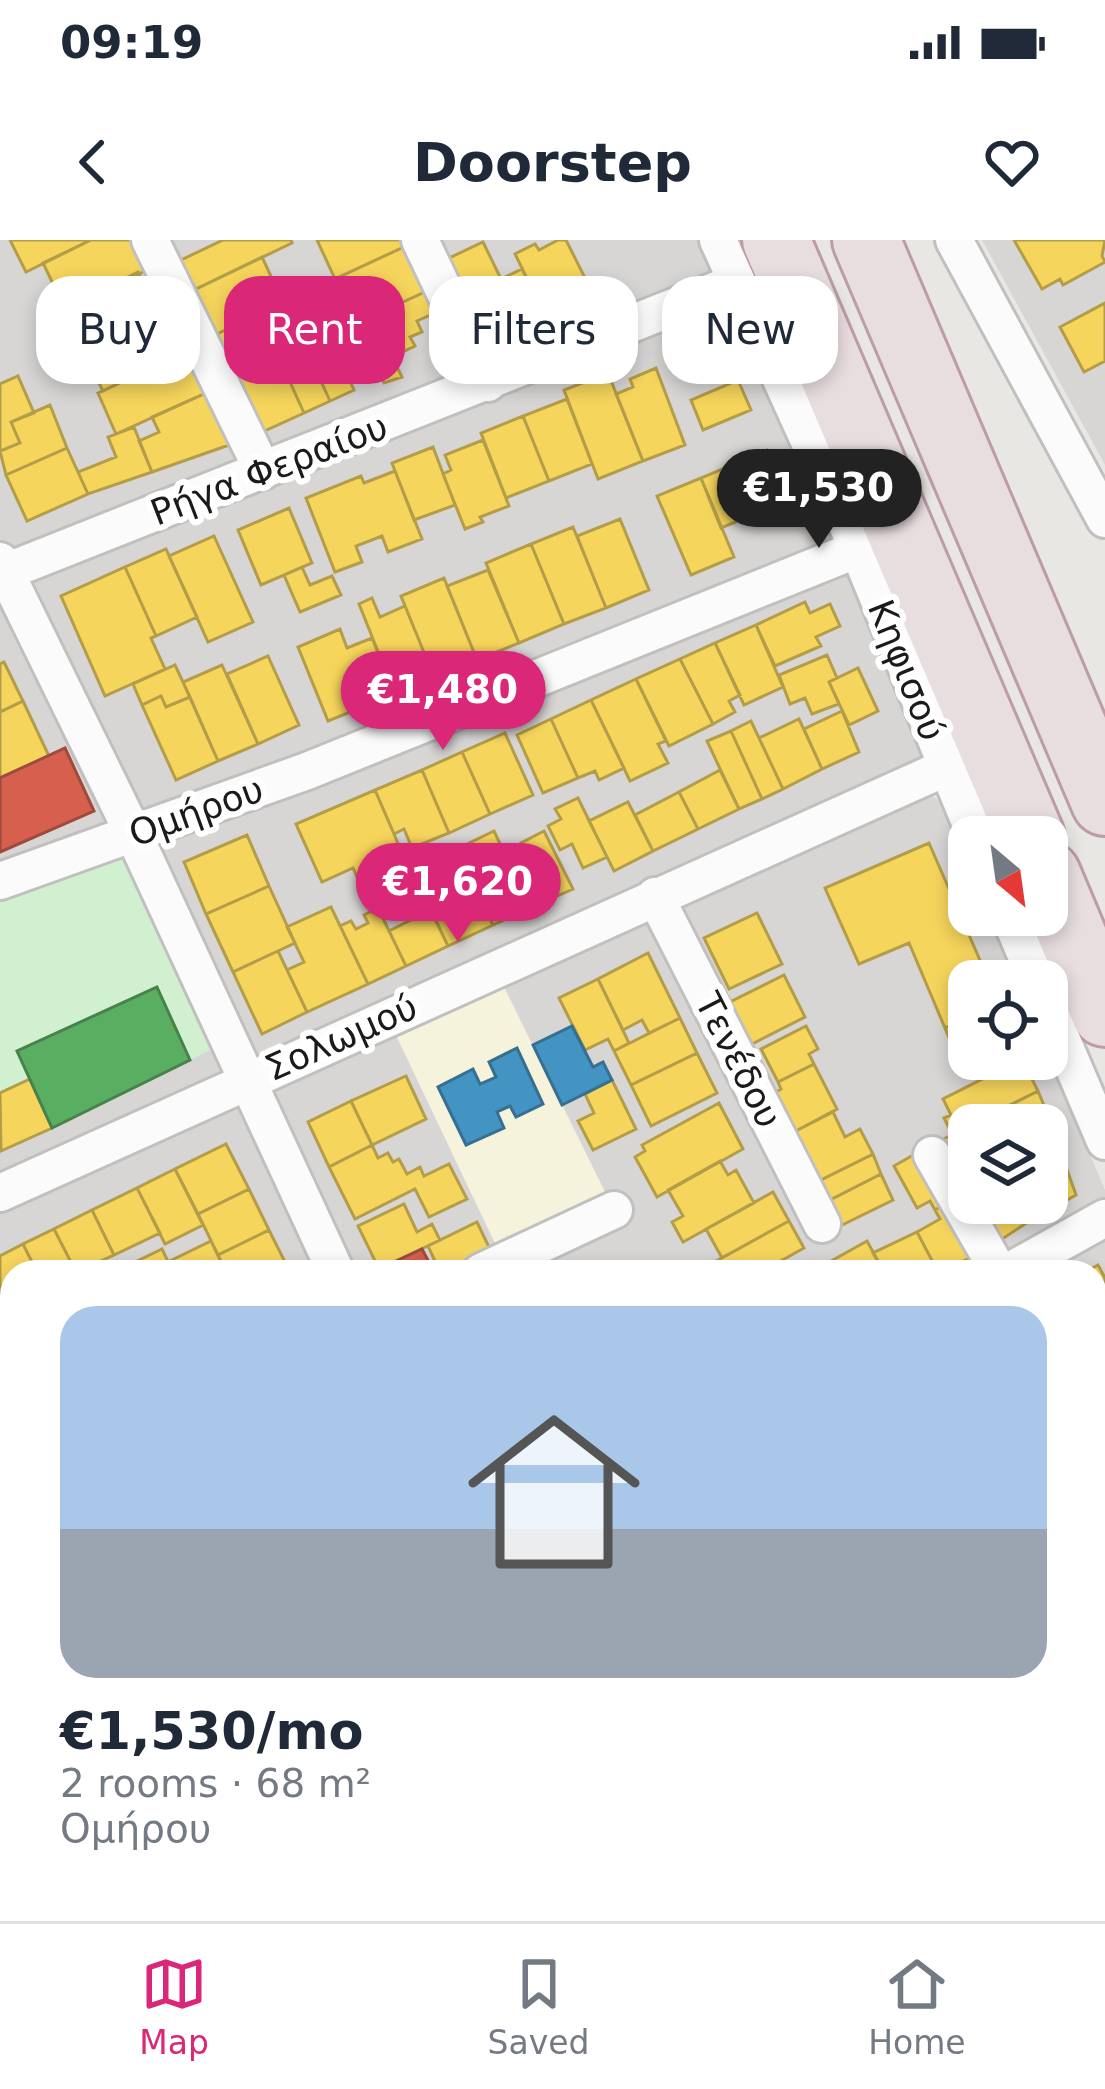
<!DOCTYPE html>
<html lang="en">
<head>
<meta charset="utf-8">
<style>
	:root { --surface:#fff; --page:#f6f6f7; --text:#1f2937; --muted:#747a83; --line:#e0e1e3; --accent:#db2777 }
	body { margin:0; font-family:"DejaVu Sans",sans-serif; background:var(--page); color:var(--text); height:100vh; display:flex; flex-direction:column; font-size:45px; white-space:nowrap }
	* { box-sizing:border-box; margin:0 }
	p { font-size:39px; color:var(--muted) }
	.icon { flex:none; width:66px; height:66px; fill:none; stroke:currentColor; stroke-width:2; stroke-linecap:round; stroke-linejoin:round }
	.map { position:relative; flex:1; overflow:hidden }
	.sheet { position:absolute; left:0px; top:1020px; width:1107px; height:663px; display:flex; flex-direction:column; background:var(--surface); border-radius:36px 36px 0 0; box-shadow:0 6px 18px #0003 }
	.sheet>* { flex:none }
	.hud { position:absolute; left:36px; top:36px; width:1035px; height:108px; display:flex; gap:24px }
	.needle { width:78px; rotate:151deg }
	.tools { position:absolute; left:948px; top:576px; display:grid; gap:24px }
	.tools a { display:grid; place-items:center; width:120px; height:120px; border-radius:24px; background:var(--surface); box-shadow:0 6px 18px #0003; font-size:60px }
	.price { position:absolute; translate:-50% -102px; padding:0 27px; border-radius:42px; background:var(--accent); color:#fff; font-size:39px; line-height:78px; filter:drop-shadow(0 3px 6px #0008) }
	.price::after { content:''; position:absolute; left:50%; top:72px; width:36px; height:27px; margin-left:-18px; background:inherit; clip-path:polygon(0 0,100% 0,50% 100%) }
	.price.active { background:#222; color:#fff }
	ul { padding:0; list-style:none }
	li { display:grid; align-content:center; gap:24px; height:636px; padding:0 60px }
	li span { display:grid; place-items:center; height:372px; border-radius:36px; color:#555 }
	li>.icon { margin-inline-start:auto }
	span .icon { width:216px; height:216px; fill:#fffc; stroke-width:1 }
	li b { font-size:51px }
	.chip { padding:0 42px; border-radius:36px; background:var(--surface); box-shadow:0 6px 18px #0003; font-size:42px; line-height:108px }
	.chip.active { background:var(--accent); color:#fff }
	.status { display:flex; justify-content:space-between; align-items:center; height:84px; padding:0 60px; background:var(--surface); direction:ltr }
	.status svg { height:33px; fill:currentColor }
	header { display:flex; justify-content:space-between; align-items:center; height:156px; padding:0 60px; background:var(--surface); font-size:54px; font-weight:700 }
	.tab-bar { display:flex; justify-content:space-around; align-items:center; height:168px; border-top:3px solid var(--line); background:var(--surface); font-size:33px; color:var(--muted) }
	.tab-bar a { display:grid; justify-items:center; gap:6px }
	.tab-bar .active { color:var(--accent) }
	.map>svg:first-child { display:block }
</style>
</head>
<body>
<div class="status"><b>09:19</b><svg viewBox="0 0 49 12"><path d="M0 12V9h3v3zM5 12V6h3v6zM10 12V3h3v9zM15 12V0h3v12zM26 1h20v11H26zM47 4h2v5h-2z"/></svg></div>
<header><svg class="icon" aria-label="back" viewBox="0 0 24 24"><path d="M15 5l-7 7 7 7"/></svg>Doorstep<svg class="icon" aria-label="heart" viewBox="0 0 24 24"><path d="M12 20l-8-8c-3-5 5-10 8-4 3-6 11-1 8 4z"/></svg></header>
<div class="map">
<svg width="1105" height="1681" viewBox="0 0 1105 1681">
	<rect width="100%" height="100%" fill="#e9e7e3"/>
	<path fill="#d8d6d4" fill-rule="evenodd" d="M0,0h700l118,260 107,259 -925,419z
		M982,0h123v225z
		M928,554l13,7 28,66v48h20l27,66h-47v78h78v-5l58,136v554l-10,12v-484h-1083v639h952l-8,10h-956v-713zM969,885h78v78h-78z"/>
	<path fill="#f5f3dc" d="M504,747l107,217 -110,52 -106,-223z"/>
	<path fill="#d0f0cf" d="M126,616l92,190 -28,14 -34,-73 -139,64 13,28 -30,14v-191z"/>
	<path fill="#f6d55c" stroke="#b49d48" stroke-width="3" d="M10,0h81l-65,32z
		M91,0h40l14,31 -80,38 -22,-46z
		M223,0h68l1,3 -98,47 -15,-29z
		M317,0h87l2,6 -71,33z
		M558,0h8l31,62 -47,23 -35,-71 20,-10 4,6z
		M1014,0h91l-3,16 3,6 -42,23 -3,-6 -18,10z
		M483,2l18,37 21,-10 21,43 -7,3 5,9 -42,21 -6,-13 -9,5 -37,-78z
		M406,6l21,45 -81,37 -20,-45z
		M262,17l21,45 -68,33 -21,-45z
		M138,32l23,47 -76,37 -12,-23 -14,7 -11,-23z
		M427,51l10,21 -20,9 5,11 -12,5 5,9 -23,11 -19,-41z
		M283,62l20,39 -70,34 -18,-40z
		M1105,63v58l-21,11 -24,-45z
		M373,76l19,41 10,20 -18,6 -9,-22 -11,6 -18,-39z
		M149,84l18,36 -64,31 -18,-35z
		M327,91l27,59 -24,11 -27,-60z
		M186,112l20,41 -90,41 -18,-41z
		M269,119l7,16 9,-4 19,42 -44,20 -27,-58z
		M311,119l19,42 -26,12 -19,-42z
		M656,128l29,77 -42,16 -27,-67 17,-7 -3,-8z
		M608,133l35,88 -45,18 -34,-89z
		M18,136l16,37 -23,9 9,21 -20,8v-67z
		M738,140l13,30 -48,20 -12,-30z
		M206,153l23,52 -77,27 -13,-31 20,-9 -7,-15z
		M567,159l25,65 -43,17 -26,-65z
		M50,165l17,43 -61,27 -6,-24 20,-8 -9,-21z
		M523,176l26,65 -43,17 -25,-65z
		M134,187l18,45 -64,22 -10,-22 38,-15 -8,-20z
		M483,200l26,66 -29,11 3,5 -18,7 -22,-55 8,-4 -6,-15z
		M433,207l22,58 -41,15 -22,-57z
		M67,208l21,46 -61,27 -21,-46z
		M767,210l21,50 -67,28 -20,-50z
		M395,231l27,68 -34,13 -6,-16 -26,10 6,16 -27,10 -29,-74 55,-22 3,7z
		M701,238l33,79 -43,18 -34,-79z
		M289,268l23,55 -51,22 -23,-55z
		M620,279l29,71 -43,18 -29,-72z
		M573,287l33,81 -42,16 -33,-80z
		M214,296l39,86 -45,20 -39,-86z
		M531,304l33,80 -45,19 -33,-80z
		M166,309l31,68 -41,19 -31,-69z
		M125,327l31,69 -5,2 14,31 -60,27 -44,-100z
		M302,327l8,18 22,-9 9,19 -41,17 -16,-37z
		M488,330l31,73 -42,17 -30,-74z
		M444,338l33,82 -43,17 -33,-81z
		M372,358l8,19 25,-11 29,71 -39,17 -36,-90z
		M805,362l5,11 20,-9 10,22 -24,11 5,9 -46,20 -19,-41z
		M756,385l27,62 -39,18 -29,-62z
		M340,389l7,19 25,-10 23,56 -67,27 -30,-74z
		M715,403l25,52 -11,6 6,11 -22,12 -33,-65z
		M827,415l10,23 -8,4 10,22 -27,10 -7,-16 -15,6 -11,-29z
		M268,416l31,69 -41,19 -31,-70z
		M680,419l33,65 -44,22 -33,-67z
		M4,422l19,39 -23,11v-48z
		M175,425l15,32 -24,10 -5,-11 -19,9 -9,-21z
		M222,425l36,79 -40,17 -35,-79z
		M858,428l20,43 -29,14 -20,-43z
		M636,439l30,62 -8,3 10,19 -38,18 -39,-81z
		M161,456l5,11 24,-10 28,64 -42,19 -34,-75z
		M591,460l33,68 -25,12 -4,-9 -17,7 -27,-59z
		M23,461l26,55 -49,22v-66z
		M842,471l17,41 -37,17 -18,-40z
		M551,479l27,59 -35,15 -26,-58z
		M799,479l23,50 -39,20 -24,-51z
		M751,481l32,68 -21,10 -31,-68z
		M731,491l31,68 -23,10 -32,-68z
		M505,493l28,62 -43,19 -28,-62z
		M462,512l28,62 -41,19 -27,-63z
		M422,530l27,63 -37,15 -8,-19 -10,5 -19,-44z
		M720,530l19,39 -41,20 -19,-37z
		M375,550l25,58 -18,8 4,9 -29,12 -4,-9 -31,14 -26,-58z
		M679,552l19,37 -45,22 -18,-36z
		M578,558l29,59 -24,11 -11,-24 -12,6 -12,-24 13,-7 -6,-10z
		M628,562l25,49 -39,20 -25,-50z
		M494,591l36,77 -37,17 -36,-76z
		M544,591l29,58 -43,19 -21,-45 17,-9 -5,-11z
		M247,595l22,51 -63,28 -22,-52z
		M929,603l60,138h-20v37l-24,10 -36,-85 -50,21 -34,-76z
		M466,629l27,56 -45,21 -27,-56z
		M269,646l26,57 -62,29 -27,-58z
		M331,667l37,77 -61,28 -20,-42 17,-8 -17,-35z
		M378,668l28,58 -38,18 -28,-58 11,-5 5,8 12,-6 -4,-8z
		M431,670l17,36 -42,20 -17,-35z
		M757,673l25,51 -53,25 -25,-51z
		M278,711l29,61 -45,22 -29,-62z
		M648,713l32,65 -31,15 -7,-13 -19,10 -25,-51z
		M784,735l21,42 -53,27 -22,-42z
		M598,739l31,64 -15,8 -6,-12 -23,11 -26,-52z
		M680,778l17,35 -66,32 -17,-34z
		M969,778v41h17l-19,8 -9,-22 -5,2 -8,-19z
		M806,786l12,23 -9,5 5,10 -36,18 -17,-33z
		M697,813l20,40 -66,33 -20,-41z
		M1022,819l16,32 -86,43 -8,-16 7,-3 -8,-16z
		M814,824l23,45 -45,24 -20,-39 9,-5 -3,-7z
		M406,836l20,43 -54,26 -21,-44z
		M30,839l22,49 -51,23 -1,-58z
		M612,840l24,49 -43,21 -15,-29 16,-8 -9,-19z
		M1038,851l13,31 -62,3 -4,-7z
		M351,861l21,44 -43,22 -21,-45z
		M719,863l24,46 -86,48 -22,-40 10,-6 -3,-6z
		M833,872l12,25 15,-8 13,25 -56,28 -25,-49z
		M1051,882l13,39 -17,9 -1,-45z
		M961,890l8,14v52l-33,-53z
		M226,904l23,45 -51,25 -23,-45z
		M372,905l6,13 10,-5 5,9 6,-3 8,15 13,-7 4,9 25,-12 18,35 -38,18 -14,-28 -60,30 -26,-52z
		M922,910l29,51 -16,9 -5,-9 -13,7 -23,-42z
		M873,914l8,20 -53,27 -11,-19z
		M720,921l8,14 8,-5 18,33 -71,39 -11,-20 11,-6 -15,-26z
		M1064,921l12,34 -48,27 -10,-19h29v-33z
		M175,929l28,56 -38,19 -28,-56z
		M881,934l12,26 -53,26 -12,-25z
		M137,948l23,45 -46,22 -22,-45z
		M249,949l20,41 -51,25 -20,-41z
		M773,952l16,29 -67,37 -16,-29z
		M951,961l28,53 -41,18 -21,-40 23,-13 -5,-9z
		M969,963h49l10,19 -35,23z
		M404,964l13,28 15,-8 8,16 -61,29 -21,-43z
		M92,970l22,45 -38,17 -22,-43z
		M789,981l15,27 -43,24h-39l-6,-11z
		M477,982l19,40 -22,10h-34l-12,-26z
		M54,989l22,43h-39l-14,-28z
		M269,990l16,32 -19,10h-40l-8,-17z
		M917,992l21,40h-54l-11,-19z
		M211,1001l15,31h-53l-5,-10z
		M867,1001l17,31h-56l-4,-7z
		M23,1004l14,28h-25v46l-3,1 -9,-18v-45z
		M162,1009l11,23h-48l-2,-4z
		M1098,1025l7,13v31l-10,5v-42h-10z
		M1105,1086v48l-10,5v-49z
		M1105,1134v47l-5,2 -5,-12v-32z
		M12,1209v58l-12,6v-58z
		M1105,1218v44l-8,-8 6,-10 -8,-6v-9z
		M1095,1252l10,10v28l-10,14z
		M12,1291v56l-12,-23v-27z
		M0,1366l12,24v12l-12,6z
		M1105,1377v36l-10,-8v-17z
		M12,1402v40l-12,7v-41z
		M12,1442v54l-5,3 -7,-14v-36z
		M4,1627l8,15v29h17l5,10h-34v-52z
		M275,1671h58l-21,10h-32z
		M410,1671h60l-18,10h-37z
		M501,1671h61l-19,10h-37z
		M563,1671h19l5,10h-44z
		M691,1671h98l-8,10h-78z"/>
	<path fill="#d6604d" stroke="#9e4b3e" stroke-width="3" d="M65,508l29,63 -94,41v-74z
		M422,1009l12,23h-61l6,-3z"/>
	<path fill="#4393c3" stroke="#376f90" stroke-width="3" d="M572,786l21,41 10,-5 9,18 -50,25 -29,-60z
		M517,808l26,56 -27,13 -6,-11 -13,6 7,16 -38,17 -28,-58 35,-18 7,15 16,-7 -7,-15z
		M156,1671h30l3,6 -5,4h-22z"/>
	<path fill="#5aae61" stroke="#47824c" stroke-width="3" d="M157,747l33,73 -138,68 -35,-77z"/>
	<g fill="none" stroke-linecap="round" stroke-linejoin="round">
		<g stroke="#c1c0bf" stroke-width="42">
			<path id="street" d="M150,0l113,231
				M420,0l68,143
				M718,0l140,309 118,288
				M954,0l151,279
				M0,321l133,272 203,439
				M0,334l737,-292
				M0,641l307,-110 551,-222
				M655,656l167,328
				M1009,675l28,66
				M1047,765l58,136
				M932,915l67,117
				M0,953l947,-426
				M481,1032l133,-62
				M1008,1032l97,-54
				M0,1115l12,22
				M0,1289l12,-6
				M1095,1358l10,-12
				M0,1520l12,25
				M0,1582l12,-6
				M377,1671l5,10
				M630,1671l5,10
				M830,1681l8,-10"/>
		</g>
		<g stroke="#bd9ca6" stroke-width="72">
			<path id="highway" d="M776,0l255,597
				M866,0l239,562
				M1047,635l58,138"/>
		</g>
		<use href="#street" stroke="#fcfbfb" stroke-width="36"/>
		<use href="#highway" stroke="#e8dddf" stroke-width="66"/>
		<g stroke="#c9c8c8" stroke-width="14">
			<path id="rail" d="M1095,1636l10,-12
				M1095,1668l10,-12
				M1057,1681l8,-10"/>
		</g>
		<use href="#rail" stroke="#fff" stroke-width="9" stroke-dasharray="27" stroke-linecap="butt"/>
	</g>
	<g text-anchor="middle" stroke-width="12" stroke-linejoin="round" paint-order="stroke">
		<g font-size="36" fill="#1a1a1a" stroke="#fff">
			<text transform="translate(269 229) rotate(-21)" y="13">Ρήγα Φεραίου</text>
			<text transform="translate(907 430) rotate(68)" y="13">Κηφισού</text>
			<text transform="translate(196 571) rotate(-20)" y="13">Ομήρου</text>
			<text transform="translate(341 797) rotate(-24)" y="13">Σολωμού</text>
			<text transform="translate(739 820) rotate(63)" y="13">Τενέδου</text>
		</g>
	</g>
</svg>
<div class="tools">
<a><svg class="needle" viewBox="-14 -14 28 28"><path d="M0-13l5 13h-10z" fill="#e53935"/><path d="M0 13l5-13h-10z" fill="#747a83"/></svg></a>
<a><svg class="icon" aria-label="locate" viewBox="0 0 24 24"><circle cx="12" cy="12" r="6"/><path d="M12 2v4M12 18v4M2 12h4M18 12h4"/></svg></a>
<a><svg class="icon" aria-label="layers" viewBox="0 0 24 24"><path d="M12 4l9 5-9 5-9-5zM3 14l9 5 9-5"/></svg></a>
</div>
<b class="price active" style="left:819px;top:311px">€1,530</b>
<b class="price" style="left:443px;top:513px">€1,480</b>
<b class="price" style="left:458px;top:705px">€1,620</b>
<div class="hud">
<a class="chip">Buy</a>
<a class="chip active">Rent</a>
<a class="chip">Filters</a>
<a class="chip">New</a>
</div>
<section class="sheet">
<ul>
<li><span style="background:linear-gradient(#a9c7e8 60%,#9aa5b1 0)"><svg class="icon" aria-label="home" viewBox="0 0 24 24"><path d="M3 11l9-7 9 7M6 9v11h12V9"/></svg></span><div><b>€1,530/mo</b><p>2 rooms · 68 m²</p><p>Ομήρου</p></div></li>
</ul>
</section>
</div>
<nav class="tab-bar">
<a class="active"><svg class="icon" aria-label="map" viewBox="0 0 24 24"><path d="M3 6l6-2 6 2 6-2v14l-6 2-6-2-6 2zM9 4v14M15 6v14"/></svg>Map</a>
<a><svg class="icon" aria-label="saved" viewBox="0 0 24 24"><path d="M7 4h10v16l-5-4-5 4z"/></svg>Saved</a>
<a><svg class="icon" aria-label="home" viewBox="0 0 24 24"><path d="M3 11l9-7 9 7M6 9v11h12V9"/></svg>Home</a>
</nav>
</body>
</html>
